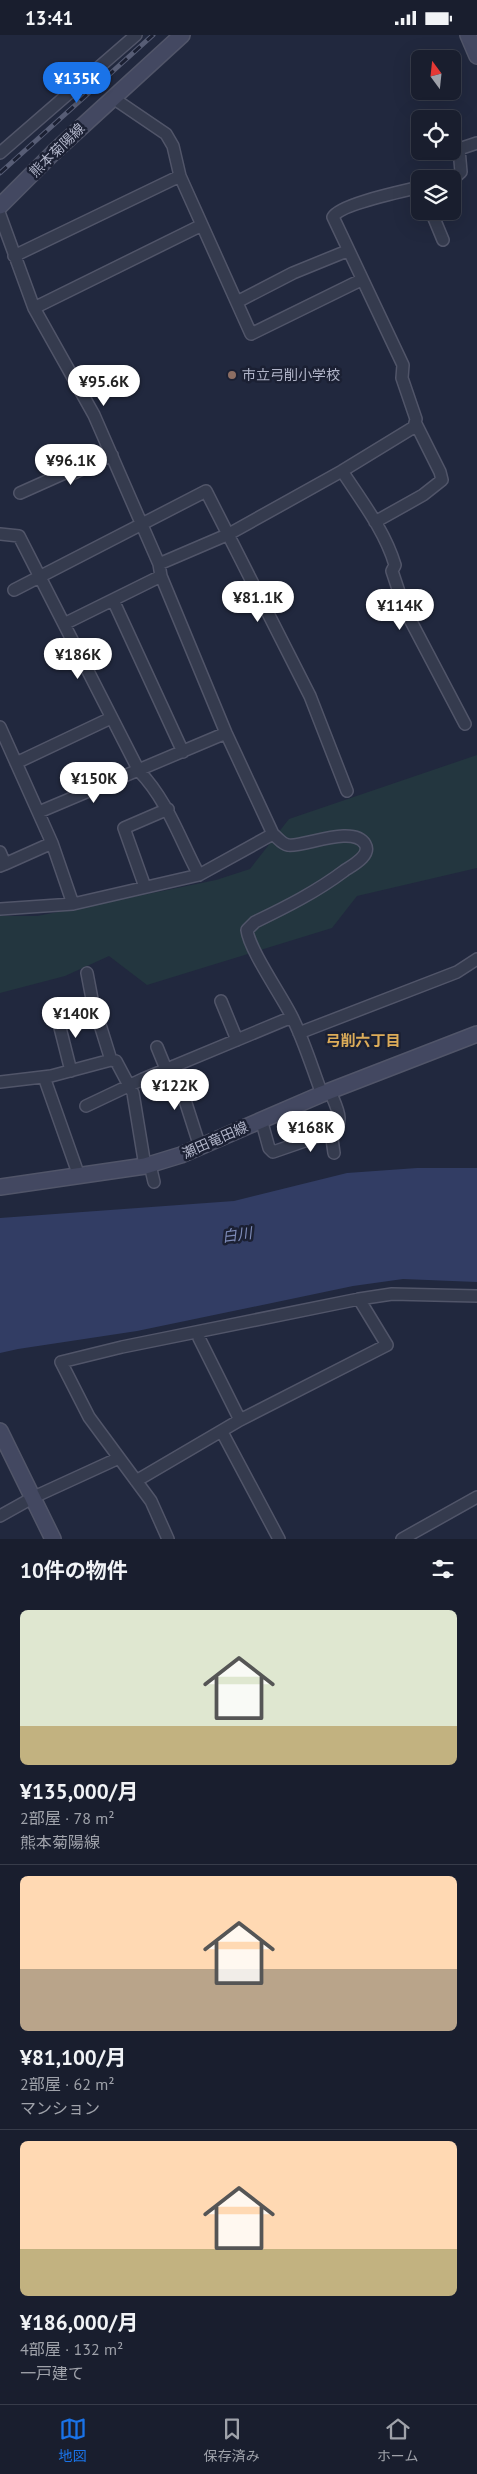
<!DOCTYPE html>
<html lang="ja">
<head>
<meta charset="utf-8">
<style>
	:root { --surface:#191e2e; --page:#262b3a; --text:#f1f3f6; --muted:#9fa2aa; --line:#373c4a; --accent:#1a73e8 }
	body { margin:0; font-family:"PT Sans","Noto Sans JP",sans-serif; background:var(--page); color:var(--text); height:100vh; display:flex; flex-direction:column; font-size:19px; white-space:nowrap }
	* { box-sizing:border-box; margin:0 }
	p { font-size:16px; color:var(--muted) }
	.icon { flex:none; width:28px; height:28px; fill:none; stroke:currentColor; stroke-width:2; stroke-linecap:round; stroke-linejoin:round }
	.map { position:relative; height:1504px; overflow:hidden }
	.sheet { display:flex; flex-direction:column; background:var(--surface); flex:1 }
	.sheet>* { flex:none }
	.needle { width:32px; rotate:345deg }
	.controls { position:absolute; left:411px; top:15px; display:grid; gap:10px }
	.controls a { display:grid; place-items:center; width:50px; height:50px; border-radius:8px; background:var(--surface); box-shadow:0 5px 20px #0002,0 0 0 1px var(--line); font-size:25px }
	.price { position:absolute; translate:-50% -42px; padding:0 11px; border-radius:18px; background:#fff; color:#222; font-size:16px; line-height:32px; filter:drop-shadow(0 1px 2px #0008) }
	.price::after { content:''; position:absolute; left:50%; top:30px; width:15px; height:11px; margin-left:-8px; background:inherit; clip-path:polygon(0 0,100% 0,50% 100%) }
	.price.on { background:var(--accent); color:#fff }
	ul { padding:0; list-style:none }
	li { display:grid; align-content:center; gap:10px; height:265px; padding:0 20px }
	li+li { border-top:1px solid var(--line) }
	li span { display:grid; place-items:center; height:155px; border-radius:8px; color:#555 }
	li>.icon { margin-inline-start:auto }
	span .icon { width:90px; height:90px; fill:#fffc; stroke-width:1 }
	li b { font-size:21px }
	h2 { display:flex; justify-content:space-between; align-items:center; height:60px; padding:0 20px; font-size:21px }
	.status { display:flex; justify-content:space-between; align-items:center; height:35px; padding:0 25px; background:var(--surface); direction:ltr }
	.status svg { height:14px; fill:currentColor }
	.tabs { display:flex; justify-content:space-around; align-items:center; height:70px; border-top:1px solid var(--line); background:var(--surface); font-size:14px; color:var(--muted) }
	.tabs a { display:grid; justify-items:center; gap:2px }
	.tabs .on { color:var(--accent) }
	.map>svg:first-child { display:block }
</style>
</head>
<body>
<div class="status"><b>13:41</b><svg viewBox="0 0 49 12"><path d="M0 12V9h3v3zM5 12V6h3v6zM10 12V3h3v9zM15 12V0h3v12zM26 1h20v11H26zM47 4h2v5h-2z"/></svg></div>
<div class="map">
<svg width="477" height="1504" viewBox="0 0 477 1504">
	<rect width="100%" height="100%" fill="#21283e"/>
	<path fill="#23363f" d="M477,720v113l-120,28 -25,32 -185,57 -38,-29 -44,20 -65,17v-77h37l52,-10 127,-26 34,-11 39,-50z"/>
	<path fill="#323d64" d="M417,1133h60v114l-74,-3 -50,7 -216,45 -119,18 -18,4v-135l234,-17 113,-28z"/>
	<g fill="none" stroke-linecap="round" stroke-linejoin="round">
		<g stroke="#515569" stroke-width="14">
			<path id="minor" d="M113,63l53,36 7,12 7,30 71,158 110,-54
				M0,118l136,-118
				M452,145l9,-8 -2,-23 18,-6
				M431,176l12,29
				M0,180l34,93 60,107 65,149 2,12 65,157 47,101 -74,41 -126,29 -73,5
				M14,221l166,-80
				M237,267l56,-29 54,-22
				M34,273l168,-83
				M342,436c19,29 43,60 53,94l-3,6 13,39 60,114
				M20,458l47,-21 7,1 38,-18
				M375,487l48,-27 19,-15 -2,-8 -24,-48
				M0,499l19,2 120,235c29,30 41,69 60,104
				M159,529l70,-30 113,-63 72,-44 2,-8 -14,-41 1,-13 -70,-148c7,-13 71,-26 87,-30
				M14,555l192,-99 104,205 37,95
				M113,565l70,152
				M64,589l97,-48
				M0,692l52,116 21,61
				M16,728l95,-45
				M39,777l187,-79
				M273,799c5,4 9,10 15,11 14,3 65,-21 77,-1 7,12 -14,22 -21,27 -28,21 -58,36 -89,51l-8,8c2,19 34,65 44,85 13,25 21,53 31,79
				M0,817l5,12 -5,2
				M5,829l47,-21
				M145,852l-21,-59 44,-19
				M87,938l5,26 19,61
				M221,966l16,39
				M56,977l15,59
				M299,998l158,-61 20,-13
				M157,1012l9,22
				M174,1031l26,81
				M44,1042l35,99
				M0,1047l51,-6 60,-16 5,1 17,32 12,73
				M86,1071l57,-27 149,-62
				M261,1084l8,29 4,4 58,-20c16,-9 4,-27 -1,-41
				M331,1097l3,21
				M150,1130l4,17
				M199,1303l41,82
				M222,1397l57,107
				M136,1446l104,-61 147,-75 -28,-46 33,-5 85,2
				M0,1481l34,-19 85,-39
				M168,1504l-17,-38 -62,-84 -28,-55 61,-15 237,-48
				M402,1504l75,-42"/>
		</g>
		<g stroke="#515569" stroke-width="18">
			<path id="secondary" d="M468,0l9,21
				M0,171l53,-53 129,-118
				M0,1152l145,-21 36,-11 141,-61 155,-60
				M0,1396l53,108"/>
		</g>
		<use href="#minor" stroke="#353b4e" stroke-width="11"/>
		<use href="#secondary" stroke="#434861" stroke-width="15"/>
		<g stroke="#575d75" stroke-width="5">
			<path id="rail" d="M0,138l153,-138"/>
		</g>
		<use href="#rail" stroke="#1b2033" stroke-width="3" stroke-dasharray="9" stroke-linecap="butt"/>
	</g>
	<circle fill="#8d6e63" stroke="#1b2033" stroke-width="2" cx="232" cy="340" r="5"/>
	<g text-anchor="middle" stroke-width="5" stroke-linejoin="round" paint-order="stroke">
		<g font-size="14" fill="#b1b5c9" stroke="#1b2033">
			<text transform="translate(57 115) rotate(-44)" y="5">熊本菊陽線</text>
			<text transform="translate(215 1105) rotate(-24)" y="5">瀬田竜田線</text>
		</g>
		<g font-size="14" fill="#b1b5c9" stroke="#1b2033" text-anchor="start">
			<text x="242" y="345">市立弓削小学校</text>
		</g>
		<g font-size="15" font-weight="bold" fill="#dcac59" stroke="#1b2033">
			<text x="363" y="1011">弓削六丁目</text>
		</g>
		<g font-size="15" font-style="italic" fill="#7e8bb8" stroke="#1b2033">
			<text transform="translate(237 1200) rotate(-8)" y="5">白川</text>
		</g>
	</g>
</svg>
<div class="controls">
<a><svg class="needle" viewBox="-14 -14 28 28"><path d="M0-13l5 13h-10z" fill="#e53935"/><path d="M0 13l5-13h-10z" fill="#9fa2aa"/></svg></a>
<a><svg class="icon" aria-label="locate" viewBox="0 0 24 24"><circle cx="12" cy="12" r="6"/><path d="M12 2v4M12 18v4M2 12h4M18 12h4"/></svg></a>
<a><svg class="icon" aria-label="layers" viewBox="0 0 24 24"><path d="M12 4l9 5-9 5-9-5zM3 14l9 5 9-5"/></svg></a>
</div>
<b class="price on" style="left:77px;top:69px">¥135K</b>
<b class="price" style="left:104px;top:372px">¥95.6K</b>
<b class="price" style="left:71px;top:451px">¥96.1K</b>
<b class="price" style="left:258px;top:588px">¥81.1K</b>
<b class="price" style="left:400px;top:596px">¥114K</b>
<b class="price" style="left:78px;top:645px">¥186K</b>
<b class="price" style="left:94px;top:769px">¥150K</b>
<b class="price" style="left:76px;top:1004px">¥140K</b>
<b class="price" style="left:175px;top:1076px">¥122K</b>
<b class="price" style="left:311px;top:1118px">¥168K</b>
</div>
<section class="sheet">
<h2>10件の物件<svg class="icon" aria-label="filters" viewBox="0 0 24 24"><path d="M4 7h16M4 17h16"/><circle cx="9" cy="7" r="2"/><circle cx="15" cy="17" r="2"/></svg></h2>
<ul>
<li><span style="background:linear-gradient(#dfe7d0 75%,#c2b280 0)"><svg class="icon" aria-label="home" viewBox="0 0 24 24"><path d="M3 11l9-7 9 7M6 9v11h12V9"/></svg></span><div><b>¥135,000/月</b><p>2部屋 · 78 m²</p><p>熊本菊陽線</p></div></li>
<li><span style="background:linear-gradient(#ffd9b3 60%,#b9a48a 0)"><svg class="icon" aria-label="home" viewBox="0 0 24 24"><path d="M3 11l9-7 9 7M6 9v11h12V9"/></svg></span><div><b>¥81,100/月</b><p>2部屋 · 62 m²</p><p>マンション</p></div></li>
<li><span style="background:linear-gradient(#ffd9b3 70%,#c2b280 0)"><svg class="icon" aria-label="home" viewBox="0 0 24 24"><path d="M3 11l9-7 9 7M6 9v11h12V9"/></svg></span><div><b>¥186,000/月</b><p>4部屋 · 132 m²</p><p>一戸建て</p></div></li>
</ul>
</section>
<nav class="tabs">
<a class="on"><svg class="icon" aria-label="map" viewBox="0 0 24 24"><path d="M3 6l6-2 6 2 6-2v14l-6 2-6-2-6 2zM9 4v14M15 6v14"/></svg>地図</a>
<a><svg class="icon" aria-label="saved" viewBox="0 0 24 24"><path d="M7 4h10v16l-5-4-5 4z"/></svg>保存済み</a>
<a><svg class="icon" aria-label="home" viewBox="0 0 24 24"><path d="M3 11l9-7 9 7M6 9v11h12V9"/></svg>ホーム</a>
</nav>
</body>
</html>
